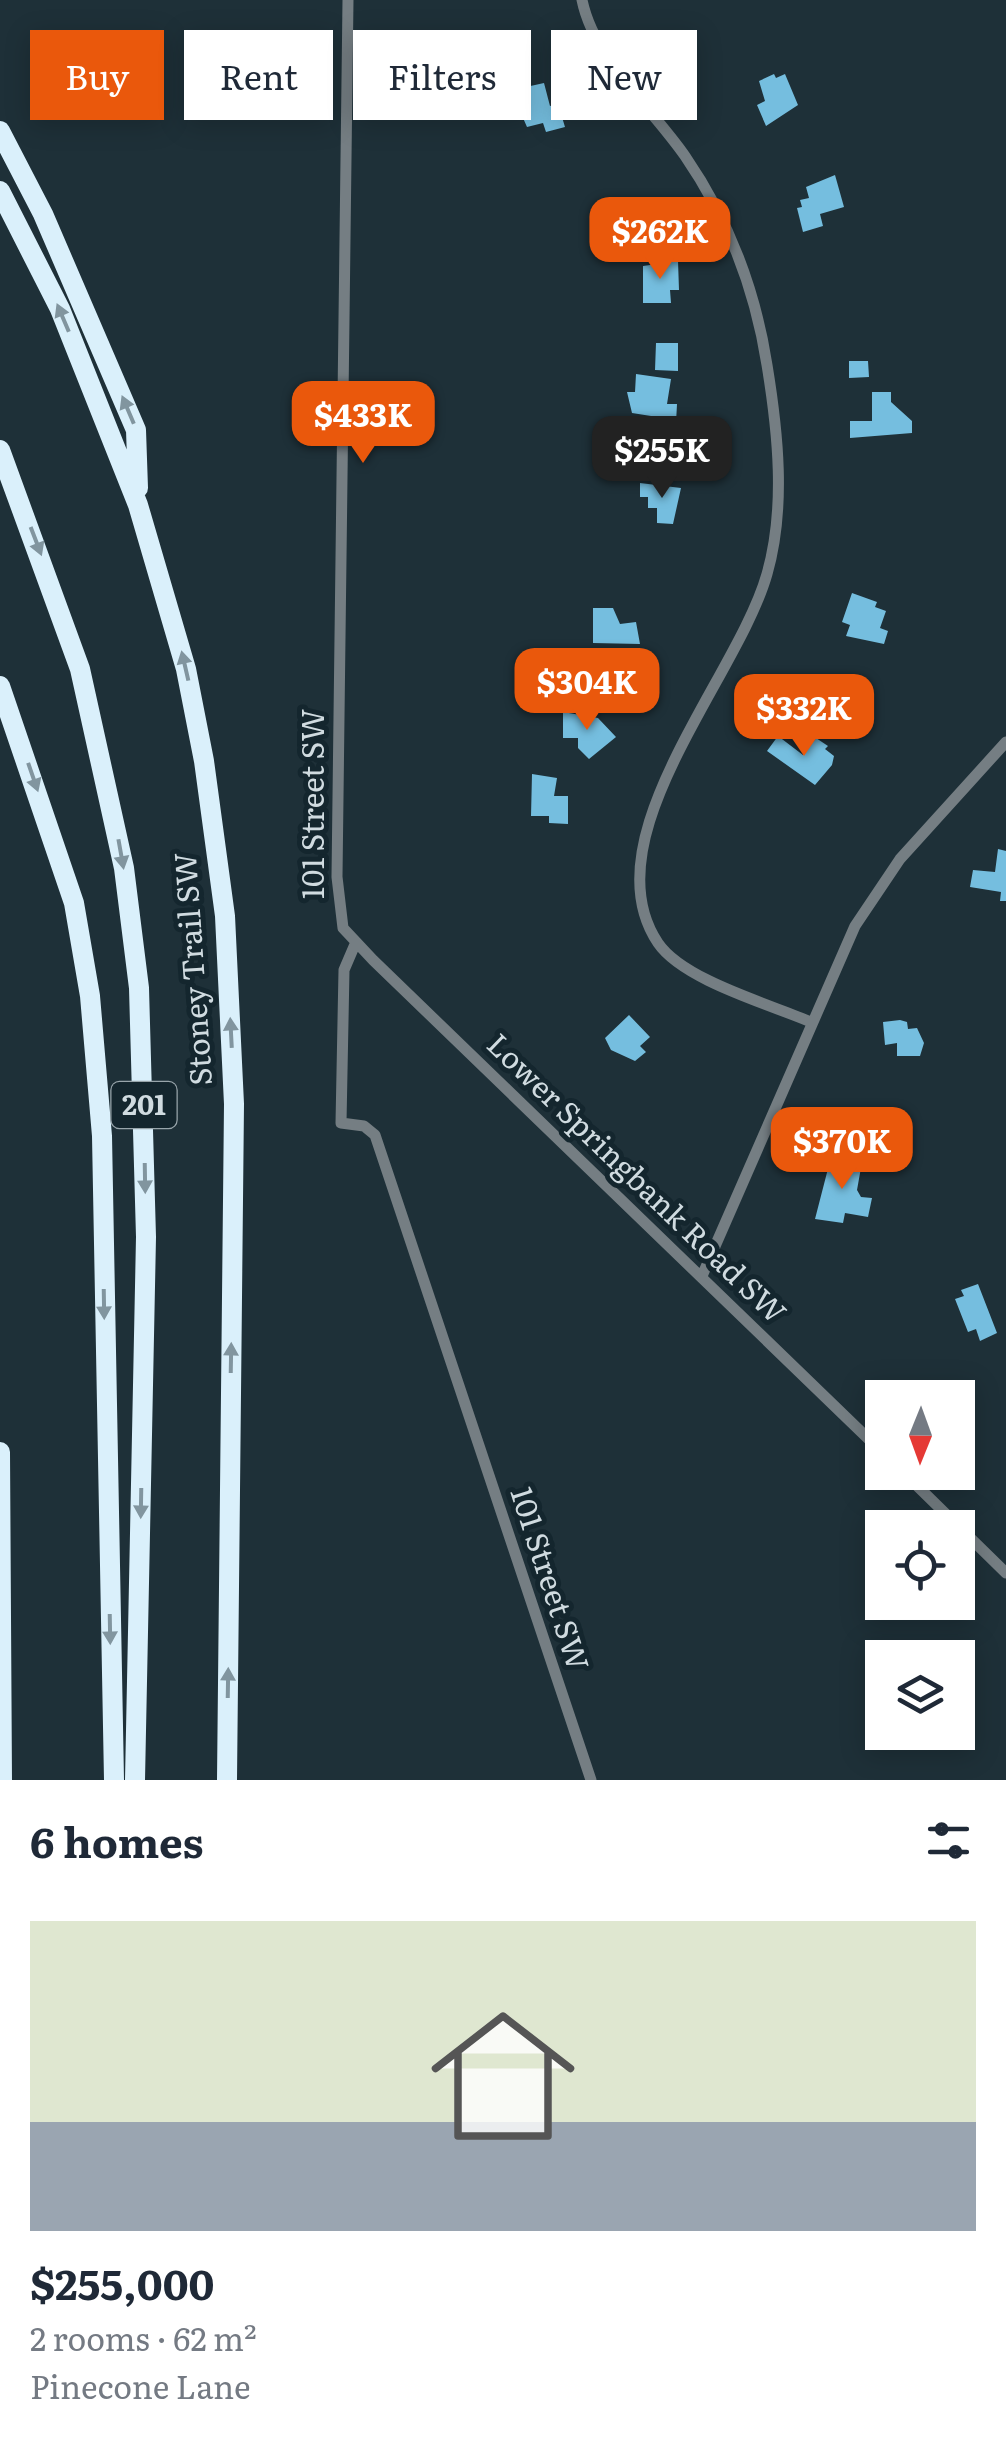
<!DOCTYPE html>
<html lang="en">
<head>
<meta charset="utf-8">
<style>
	:root { --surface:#fff; --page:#f6f6f7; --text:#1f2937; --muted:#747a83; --line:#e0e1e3; --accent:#ea580c }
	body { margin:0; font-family:Literata,serif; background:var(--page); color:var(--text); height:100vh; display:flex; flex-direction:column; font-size:38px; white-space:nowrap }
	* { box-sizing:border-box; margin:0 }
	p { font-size:32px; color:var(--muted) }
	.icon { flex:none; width:55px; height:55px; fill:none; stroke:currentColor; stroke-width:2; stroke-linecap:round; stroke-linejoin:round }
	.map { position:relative; height:1780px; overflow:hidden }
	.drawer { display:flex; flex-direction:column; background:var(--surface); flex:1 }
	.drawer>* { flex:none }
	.banner { position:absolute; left:30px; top:30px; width:948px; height:90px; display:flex; gap:20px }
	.needle { width:65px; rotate:181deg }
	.controls { position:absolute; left:865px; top:1380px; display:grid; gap:20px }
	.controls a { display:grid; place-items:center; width:110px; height:110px; border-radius:0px; background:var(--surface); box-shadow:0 5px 25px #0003; font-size:50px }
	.price { position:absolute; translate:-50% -85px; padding:0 22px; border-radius:20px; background:var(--accent); color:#fff; font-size:32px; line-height:65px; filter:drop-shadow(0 2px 5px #0008) }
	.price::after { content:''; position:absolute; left:50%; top:60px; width:30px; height:22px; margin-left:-15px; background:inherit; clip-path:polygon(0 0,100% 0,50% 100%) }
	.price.selected { background:#222; color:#fff }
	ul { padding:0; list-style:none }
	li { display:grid; align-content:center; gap:20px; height:530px; padding:0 30px }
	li+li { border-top:2px solid var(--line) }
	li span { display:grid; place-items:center; height:310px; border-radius:0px; color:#555 }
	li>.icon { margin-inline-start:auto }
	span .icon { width:180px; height:180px; fill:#fffc; stroke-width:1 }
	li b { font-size:42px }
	h2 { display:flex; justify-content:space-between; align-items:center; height:120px; padding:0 30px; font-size:42px }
	.chip { padding:0 35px; border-radius:0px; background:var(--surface); box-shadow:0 5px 25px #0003; font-size:35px; line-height:90px }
	.chip.selected { background:var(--accent); color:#fff }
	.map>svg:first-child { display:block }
</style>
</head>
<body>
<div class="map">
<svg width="1006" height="1780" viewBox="0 0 1006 1780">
	<rect width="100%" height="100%" fill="#1e3038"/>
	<path fill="#75bedf" d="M774,74l2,4 9,-4 13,31 -32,21 -9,-21 8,-4 -6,-20z
		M544,83l6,23 8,-2 7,23 -19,5 -3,-9 -16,4 -11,-25 1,-13z
		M835,175l9,32 -24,7 3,12 -20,6 -6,-24 5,-1 -2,-7 9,-2 -3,-11z
		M678,261l1,29h-9l1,13h-28v-37z
		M656,343h22v28l-23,-1z
		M849,361h19l1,16 -20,1z
		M636,374l35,5 -4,25h10l-1,19 -25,-1v-6l-19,-3 -5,-21h8z
		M872,392h19v10l21,19v12l-62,5v-17h22z
		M640,483l41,5 -8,36 -16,-1v-15h-9v-11h-8z
		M852,593l25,9 -2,5 11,4 -6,17 8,3 -4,13 -38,-8 4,-11 -8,-3z
		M593,608h20l7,16 16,-2 4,22 -47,-1z
		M563,712l35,6 18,19 -27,22 -11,-11v-10h-15z
		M778,736l25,19 13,-17 12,8 -3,3 9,7 -2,9 -17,20 -48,-34z
		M532,774l25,4 -3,18h14v28l-19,-1v-7h-18z
		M998,849l8,2v50h-6l1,-9 -31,-5 3,-17 22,2z
		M629,1015l21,22 -10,9 6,6 -11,9 -24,-11 -6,-12z
		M883,1022l17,-2 7,2 1,7 9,-1 7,15 -4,13h-23v-13l-12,2z
		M831,1157l31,5 -5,28 4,7 11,1 -4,19 -23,-4 -2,10 -28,-4z
		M978,1284l19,49 -17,8 -4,-12 -8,3 -13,-33 9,-3 -3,-6z"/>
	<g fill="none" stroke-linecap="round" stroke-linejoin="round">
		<path stroke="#757e83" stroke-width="11" d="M348,0l-11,877 6,51 30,32 509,492
			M582,0c12,59 70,108 103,156 44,64 70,132 82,209 11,67 19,143 0,209 -29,103 -179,265 -109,369 25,37 111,61 153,79
			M356,942l-12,28 -3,153 23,3 11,9 216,645
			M702,1276l153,-350 45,-67 106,-117
			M903,1472l103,101"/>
		<path stroke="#daf0fb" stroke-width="20" d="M0,131l43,83 93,216 2,58
			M0,191l60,118 78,196 48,164 18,92 21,155 9,188 -7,676
			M0,450l80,219 44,199 15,120 7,249 -11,543
			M0,686l74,217 16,93 12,140 12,644
			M0,1452l2,328"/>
	</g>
	<defs><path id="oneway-solid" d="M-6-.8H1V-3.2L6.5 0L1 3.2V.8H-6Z" transform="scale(2.5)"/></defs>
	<g fill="#81959f">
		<use href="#oneway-solid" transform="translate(63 318) rotate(-113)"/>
		<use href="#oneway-solid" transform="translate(128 410) rotate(-113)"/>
		<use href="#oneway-solid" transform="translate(36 541) rotate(69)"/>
		<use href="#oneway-solid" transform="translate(185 666) rotate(-103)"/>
		<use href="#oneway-solid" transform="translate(33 777) rotate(71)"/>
		<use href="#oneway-solid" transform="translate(121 854) rotate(80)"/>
		<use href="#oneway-solid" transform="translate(231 1033) rotate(-93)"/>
		<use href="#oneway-solid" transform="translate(145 1178) rotate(89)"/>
		<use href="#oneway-solid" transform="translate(104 1304) rotate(89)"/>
		<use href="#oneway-solid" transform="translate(231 1358) rotate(-89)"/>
		<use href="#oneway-solid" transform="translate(141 1503) rotate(91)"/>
		<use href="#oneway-solid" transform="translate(110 1629) rotate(89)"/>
		<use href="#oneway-solid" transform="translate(228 1683) rotate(-89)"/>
	</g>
	<g text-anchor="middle" stroke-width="10" stroke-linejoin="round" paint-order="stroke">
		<rect fill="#14262e" stroke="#98a5ab" stroke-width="2.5" x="111.5" y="1082" width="65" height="46" rx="8"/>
		<g font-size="28" font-weight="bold" fill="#d0dbe0">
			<text x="144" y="1115">201</text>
		</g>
		<g font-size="30" fill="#d0dbe0" stroke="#14262e">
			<text transform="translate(314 804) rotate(-90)" y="10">101 Street SW</text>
			<text transform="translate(194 969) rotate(-94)" y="10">Stoney Trail SW</text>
			<text transform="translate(636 1179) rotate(44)" y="10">Lower Springbank Road SW</text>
			<text transform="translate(549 1579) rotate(72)" y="10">101 Street SW</text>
		</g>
	</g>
</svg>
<div class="controls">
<a><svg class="needle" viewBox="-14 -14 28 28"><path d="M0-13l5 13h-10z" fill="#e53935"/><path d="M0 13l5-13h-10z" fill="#747a83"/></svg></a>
<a><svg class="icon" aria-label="locate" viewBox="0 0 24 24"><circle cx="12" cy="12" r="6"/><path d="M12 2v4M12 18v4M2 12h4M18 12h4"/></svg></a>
<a><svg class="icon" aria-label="layers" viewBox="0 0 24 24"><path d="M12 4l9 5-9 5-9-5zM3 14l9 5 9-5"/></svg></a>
</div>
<b class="price" style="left:660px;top:282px">$262K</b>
<b class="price" style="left:363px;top:466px">$433K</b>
<b class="price selected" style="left:662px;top:501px">$255K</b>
<b class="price" style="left:587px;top:733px">$304K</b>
<b class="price" style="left:804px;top:759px">$332K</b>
<b class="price" style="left:842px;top:1192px">$370K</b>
<div class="banner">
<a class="chip selected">Buy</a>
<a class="chip">Rent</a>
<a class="chip">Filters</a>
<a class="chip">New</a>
</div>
</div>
<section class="drawer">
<h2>6 homes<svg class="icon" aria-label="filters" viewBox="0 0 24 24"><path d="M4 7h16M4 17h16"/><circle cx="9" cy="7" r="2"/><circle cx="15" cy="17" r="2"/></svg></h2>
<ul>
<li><span style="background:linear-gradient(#dfe7d0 65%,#9aa5b1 0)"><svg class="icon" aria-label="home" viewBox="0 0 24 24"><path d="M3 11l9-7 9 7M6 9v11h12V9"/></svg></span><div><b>$255,000</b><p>2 rooms · 62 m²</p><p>Pinecone Lane</p></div></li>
</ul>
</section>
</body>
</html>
